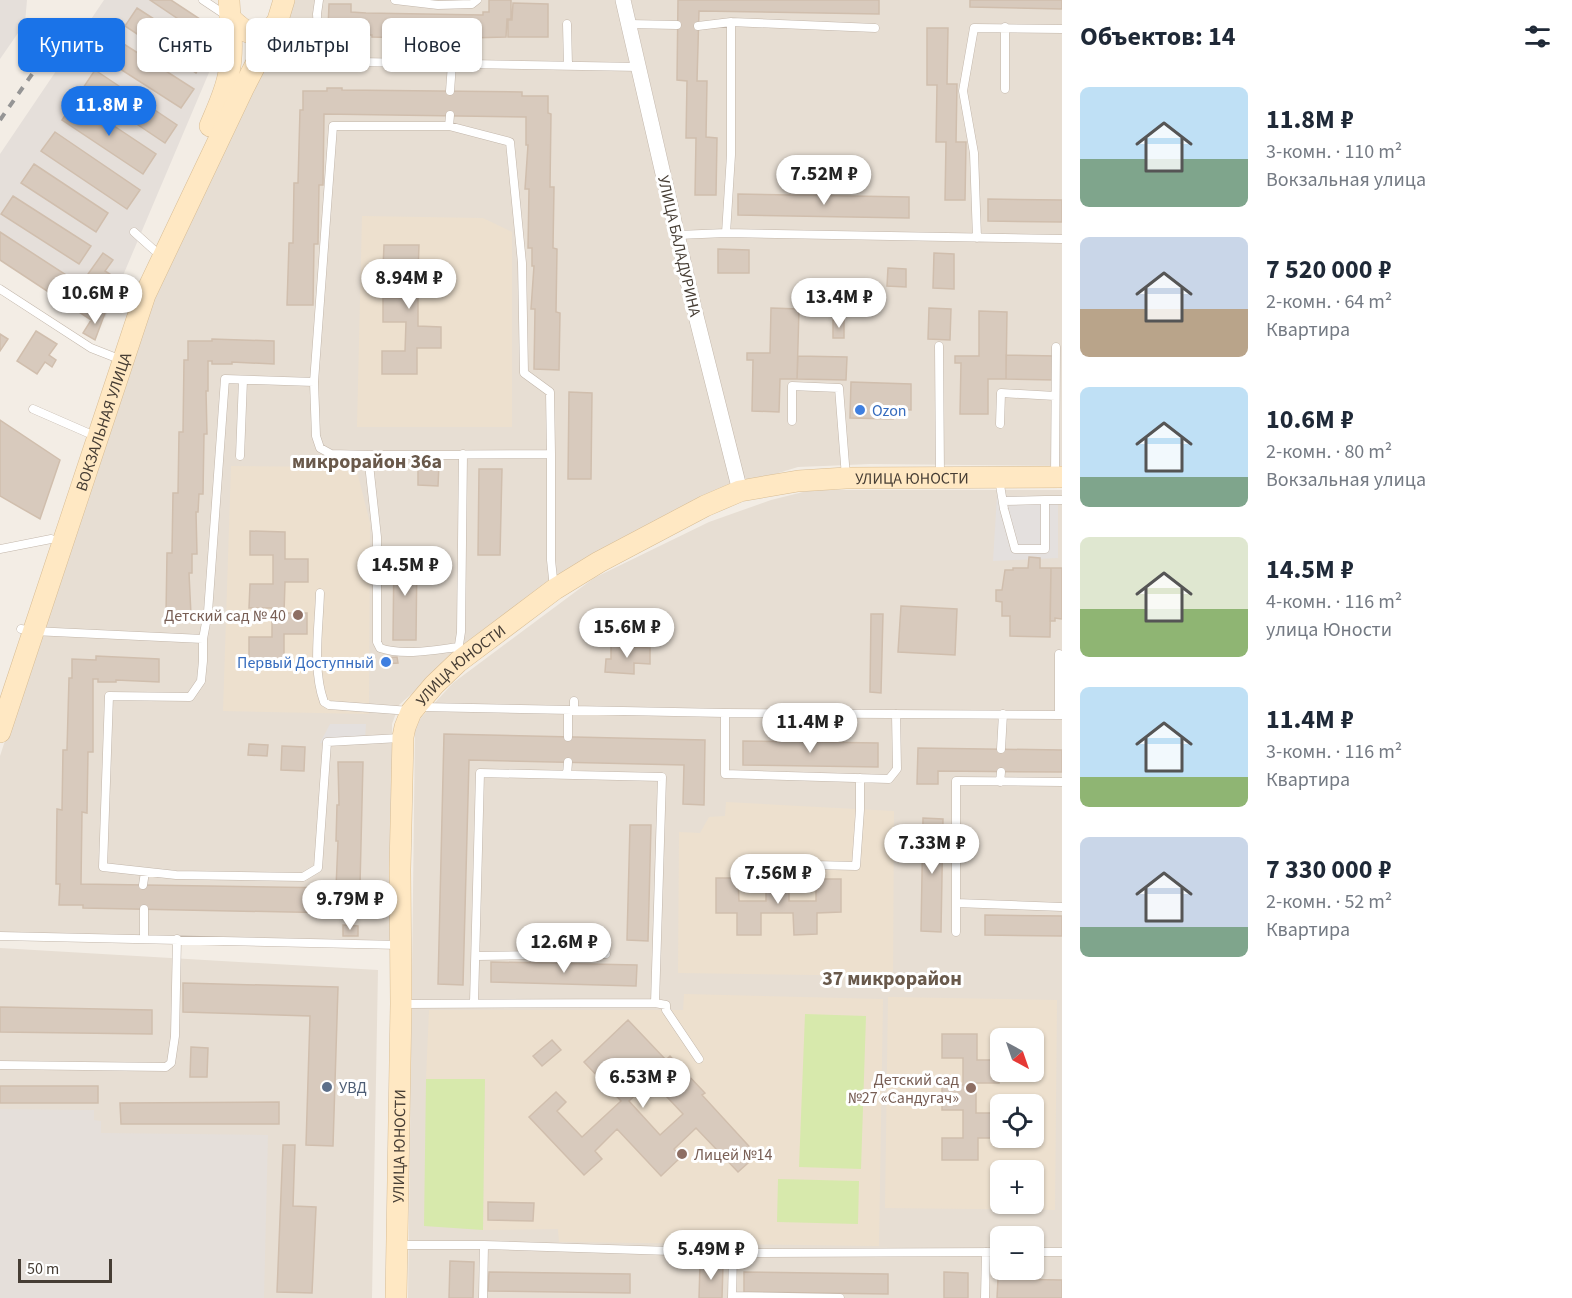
<!DOCTYPE html>
<html lang="ru">
<head>
<meta charset="utf-8">
<style>
	:root { --surface:#fff; --page:#f6f6f7; --text:#1f2937; --muted:#747a83; --accent:#1a73e8 }
	body { margin:0; font-family:"Source Sans 3",sans-serif; background:var(--page); color:var(--text); height:100vh; display:flex; flex-direction:column; font-size:22px; white-space:nowrap }
	* { box-sizing:border-box; margin:0 }
	p { font-size:20px; color:var(--muted) }
	.icon { flex:none; width:33px; height:33px; fill:none; stroke:currentColor; stroke-width:2; stroke-linecap:round; stroke-linejoin:round }
	.map { position:relative; flex:1; overflow:hidden }
	.drawer { display:flex; flex-direction:column; background:var(--surface); width:510px }
	.drawer>* { flex:none }
	.banner { position:absolute; left:18px; top:18px; width:570px; height:54px; display:flex; gap:12px }
	.needle { width:39px; rotate:140deg }
	.buttons { position:absolute; left:990px; top:1028px; display:grid; gap:12px }
	.buttons a { display:grid; place-items:center; width:54px; height:54px; border-radius:9px; background:var(--surface); box-shadow:0 2px 4px #0004; font-size:30px }
	.scale { position:absolute; left:18px; bottom:15px; width:94px; box-sizing:border-box; padding-left:6px; border:3px solid #463d34; border-top:0; font-size:16px; line-height:21px; white-space:nowrap; color:#463d34; -webkit-text-stroke:4px #fff; paint-order:stroke }
	.price { position:absolute; translate:-50% -51px; padding:0 14px; border-radius:21px; background:#fff; color:#222; font-size:20px; line-height:39px; filter:drop-shadow(0 2px 3px #0008) }
	.price::after { content:''; position:absolute; left:50%; top:36px; width:18px; height:14px; margin-left:-9px; background:inherit; clip-path:polygon(0 0,100% 0,50% 100%) }
	.price.selected { background:var(--accent); color:#fff }
	ul { padding:0; list-style:none }
	li { display:flex; align-items:center; gap:18px; height:150px; padding:0 18px }
	li span { display:grid; place-items:center; flex:none; width:168px; height:120px; border-radius:9px; color:#555 }
	li>.icon { margin-inline-start:auto }
	span .icon { width:72px; height:72px; fill:#fffc; stroke-width:1 }
	li b { font-size:26px }
	h2 { display:flex; justify-content:space-between; align-items:center; height:72px; padding:0 18px; font-size:26px }
	.chip { padding:0 21px; border-radius:9px; background:var(--surface); box-shadow:0 2px 4px #0004; font-size:21px; line-height:54px }
	.chip.selected { background:var(--accent); color:#fff }
	main { display:flex; flex:1; min-height:0 }
	.map>svg:first-child { display:block }
</style>
</head>
<body>
<main>
<div class="map">
<svg width="1062" height="1298" viewBox="0 0 1062 1298">
	<rect width="100%" height="100%" fill="#f3ede5"/>
	<path fill="#e7ded3" fill-rule="evenodd" d="M293,0h324l115,483 -255,153 -78,69 -7,19 3,213 -4,4 -391,-8v-177l141,-433z
		M631,0h431v466l-192,-2 -47,2 -25,1 -46,14 -8,-3 -5,-9z
		M811,490h251v808h-654l7,-569 3,-8 35,-38 141,-105 115,-56 62,-22zM1000,1038h34v33h-34zM1000,1104h34v33h-34zM1000,1170h34v33h-34zM1000,1236h34v33h-34z
		M0,948l378,22 -6,328h-372z"/>
	<path fill="#e5dfda" d="M0,0h27l-2,23 -25,36z
		M104,0h64l34,23 11,11 3,22 -111,262 -105,-69v-95z
		M0,1109l94,1v10l7,1v12l167,2 -4,163h-264z"/>
	<path fill="#ede0ce" fill-rule="evenodd" d="M362,216l121,2 29,14v195h-155z
		M231,466l125,1 14,56 -1,191 -146,-3z
		M726,802l168,9 -1,165 -215,-3 1,-141 21,1 9,-16 16,-1z
		M684,994l199,5 -4,247 -320,-4 -1,-13 -75,1 2,-151h-59l3,-69h254z
		M888,997l169,3 -2,210 -170,-2zM1000,1038h34v33h-34zM1000,1104h34v33h-34zM1000,1170h34v33h-34z"/>
	<path fill="#d7e9ac" d="M805,1014l61,2 -5,153 -62,-2z
		M426,1079h59l-2,151 -59,-4z
		M778,1179l81,2 -1,43 -81,-2z"/>
	<path fill="#e4e0de" d="M997,496h61v62l-65,3z
		M330,724h36l-1,15 -45,4z"/>
	<path fill="#d8cabd" stroke="#d0bead" stroke-width="1.5" fill-rule="evenodd" d="M150,0h21l44,29 -7,10z
		M489,0h22v19h-4l-1,18 -75,2v-5h-22v4l-37,-1v-2h-12v3l-13,-1v-8h-19l1,-25h22v8l15,1 117,2v-3h6z
		M678,0h201v14l-180,-3 -2,70h10l-1,56 11,1 -1,57h-21l1,-57h-10l1,-57 -10,-1z
		M970,0h92v9l-92,-2z
		M513,3l35,1v33h-40v-17h4z
		M137,8l71,46 -12,19 -71,-47z
		M927,28h21l-1,56h10l-1,58h10l-1,58h-20l1,-58h-10l1,-57h-10z
		M116,39l78,50 -13,19 -78,-50z
		M95,70l82,55 -12,18 -82,-55z
		M327,88h15v2l180,2v4h26v17l3,1 -1,73h4l-1,61 4,1 -1,63 4,1 -1,57 -25,-1 1,-60h-4l3,-43h-2v-18h-4l1,-59h-4l3,-44h-2v-28l-202,-3 -1,71h-4l-1,59h-4l-1,61h-26l2,-62h4l1,-60h4l2,-73h3v-19h24z
		M75,100l81,54 -13,20 -81,-54z
		M55,132l85,58 -13,19 -86,-58z
		M34,164l74,49 -12,19 -75,-49z
		M738,194l171,3v21l-171,-3z
		M13,196l78,50 -12,18 -78,-50z
		M988,199l74,1v22l-74,-1z
		M0,232l100,65 -6,9 4,3 -7,11 -91,-60z
		M384,245h35l-1,27 24,1 -1,22h-23v31l23,1v21h-24v26h-35v-23h23l1,-29h-23v-24h23v-30h-23z
		M718,249l31,1v23h-31z
		M103,253l10,7 -8,11 14,9 -7,10 -24,-16z
		M934,253l20,1v35l-21,-1z
		M888,268l18,1v18l-19,-1z
		M771,308l28,1 -2,70h-17l-1,33 -27,-1 1,-51h-6v-7h23z
		M929,308l22,1 -1,31 -22,-1z
		M98,309l7,4 -10,27 -12,-7z
		M979,311l28,1 -1,67h-18v35h-28l1,-51h-6v-7h24z
		M833,320h11v18h-11z
		M36,331l21,13 -8,11 7,5 -4,7 -7,-5 -8,12 -20,-13z
		M0,334l8,5 -8,12z
		M212,339l62,2v23l-42,-2v2h-20v-3h-4v30h-2l1,43h-3l-1,60h-4l-1,18h-2l1,42h-5v19h-3l2,42 -25,-1 1,-61h5l1,-60h5l1,-61h4l1,-72h4v-19h24z
		M1006,355l49,1v24l-49,-1z
		M798,356l49,1 -1,23 -49,-1z
		M851,382l60,2v26l-18,-1v10l-43,-1z
		M569,392l23,1 -1,86h-23z
		M0,420l60,40 -20,59 -40,-23z
		M418,464h21l-1,22 -20,-1z
		M479,469h23l-2,86h-22z
		M250,531l35,1v27h23v23h-23l-1,31h23v21h-23v27l-35,-1v-23h23v-29h-23l1,-24h23v-29h-23z
		M394,553l23,1 -1,86h-23z
		M1029,557l11,1v10h11l-1,69 -40,-1v-20h-8v-14l-6,-1v-11h6l3,-20h8v-2h15z
		M1051,568h11v51l-7,-1v3h-5z
		M901,606l56,3 -2,46 -57,-3z
		M871,614h12l-2,79 -11,-1z
		M611,646l39,2v16l-16,-1v11l-29,-2 1,-13h5z
		M96,656l63,3v23l-43,-2v2h-18v-3h-5v73h-5l-1,61 -5,-1 -1,72 255,4 2,-47h-2l1,-36h2l-1,-43h25l-3,123h-2l-1,24 -19,-1v5l-255,-5v-3h-24l1,-21h-4l1,-75 5,1 1,-60h4l2,-72h3v-19l24,1z
		M397,657l1,6 -14,1 -1,-6z
		M444,734l261,6 -1,65 -21,-1 1,-39 -215,-5 -6,225 -25,-1z
		M743,741l135,2v24l-135,-2z
		M249,744l19,1 -1,11 -19,-1z
		M282,746l23,1 -1,24 -23,-1z
		M918,748l144,2v22l-124,-1v13h-21z
		M923,818l20,1 -2,113 -20,-1z
		M630,825h21l-3,116 -21,-1z
		M716,878h22l1,23h27v-23h23v23h27v-22h25v33l-24,1v21l-23,1 -1,-22h-32v22h-24v-22h-21z
		M985,915l77,1v20l-77,-1z
		M343,925l15,1v10h-15z
		M491,962l146,3 -1,21 -145,-4z
		M183,983l155,4 -5,159 -27,-1 4,-129 -127,-4z
		M0,1007l152,3v24l-152,-2z
		M628,1020l38,40 4,-4 35,37 -3,2 55,60 -19,17 -42,-44 -22,21 7,8 -20,19 -44,-47 -22,22 7,8 -18,16 -55,-58 27,-25 10,10 -9,9 25,26 39,-36 -37,-39zM651,1080l32,34 -23,21 -31,-34z
		M942,1034h35v26h22v23h-23v30h23v25h-21v22h-36v-22h21v-28h-21v-25h21v-27h-21z
		M552,1040l9,10 -19,16 -9,-10z
		M191,1047l17,1 -1,29h-17z
		M0,1086h98v17h-98z
		M279,1102v22h-158l-1,-21z
		M283,1145h12l-2,61 23,1 -4,86 -35,-1z
		M488,1202l46,1 -1,18 -45,-1z
		M450,1261l24,1 -1,36h-24z
		M700,1264l23,1 -1,33h-23z
		M489,1272l141,2v19l-142,-2z
		M744,1272l144,2v20l-144,-2z
		M944,1272l24,1v25h-24z
		M998,1279l64,1v18h-65z"/>
	<g fill="none" stroke-linecap="round" stroke-linejoin="round">
		<g stroke="#c2b6aa" stroke-width="9">
			<path id="lane" d="M203,0l24,16
				M319,0l-2,14 3,48
				M395,0l43,5 34,-1 5,-4
				M567,24l1,41
				M629,24l48,1
				M698,26l33,-4
				M1005,27v62
				M265,48l40,13 335,6
				M450,91l2,-27
				M449,126l1,-11
				M134,232l20,18
				M726,233l5,-78v-133l144,6
				M678,235l48,-2 336,6
				M977,238l-3,-85 -11,-62 11,-63 88,1
				M0,289l91,59 23,9
				M939,346l1,130
				M314,382l-89,-3 -17,233 -5,27v22l-2,20 -11,16 -81,-1 -6,171 73,8 127,2 15,-9 9,-126 73,-4
				M33,409l55,24
				M792,421v-35l47,2 7,89
				M1000,424l1,-31 54,3
				M551,454l-1,-62 -26,-19 -2,-110 -12,-121 -61,-16h-116l-19,256 2,54 4,12 11,6 37,1 183,-1v106l3,28
				M368,455l9,82v105l3,6c23,8 54,2 78,-1
				M240,456l3,-76
				M1055,476l1,-129
				M999,479l5,30 11,40h30v-49l-42,1
				M1045,500h17
				M0,549l51,-10
				M320,593c-1,35 -8,76 4,109l5,3 81,6
				M21,629l12,2 170,8
				M458,651l3,-19 2,-178
				M574,701v9
				M422,707l303,6 337,2
				M568,710v27
				M725,713v61l164,5 8,-10 -1,-55
				M1059,715v-61
				M1001,749l2,-35
				M567,775l1,-13
				M1000,782l1,-10
				M1062,782l-106,-1v122l106,4
				M771,864l85,2 4,-56v-32
				M143,885l2,-13
				M956,932v-29
				M0,936l400,9
				M144,939v-30
				M477,956l129,-2
				M655,1003l11,2v5l33,49
				M403,1004l252,-1 7,-226 -182,-4 -6,229
				M0,1065l166,2 5,-4 4,-27 2,-97
				M399,1245h85l249,8 267,-1
				M1034,1252h28
				M732,1296l108,2
				M483,1298l1,-53
				M732,1298l1,-45
				M985,1298l1,-46"/>
		</g>
		<g stroke="#c2b6aa" stroke-width="16">
			<path id="street" d="M623,0l70,304 47,187"/>
		</g>
		<g stroke="#d8bd95" stroke-width="22">
			<g id="secondary">
				<path d="M230,18c18,17 26,23 47,5"/>
				<path d="M210,126c7,-17 16,-35 19,-54 5,-23 1,-48 0,-72"/>
				<path id="s1" d="M0,732l145,-437 98,-206 34,-66 7,-23"/>
				<path id="s2" d="M396,1298l5,-294 -1,-135 3,-132 2,-10 6,-15 23,-27 24,-23 97,-73 44,-27 106,-56 35,-15 58,-10 48,-3 216,-1"/>
			</g>
		</g>
		<use href="#lane" stroke="#fff" stroke-width="8"/>
		<use href="#street" stroke="#fff" stroke-width="15"/>
		<use href="#secondary" stroke="#ffe8c3" stroke-width="21"/>
		<path stroke="#959595" stroke-width="4" stroke-dasharray="8 8" stroke-linecap="butt" d="M0,120l49,-70"/>
	</g>
	<g fill="#3f7fe0" stroke="#fff" stroke-width="2">
		<circle cx="860" cy="410" r="6"/>
		<circle cx="386" cy="662" r="6"/>
	</g>
	<g fill="#8d6e63" stroke="#fff" stroke-width="2">
		<circle cx="298" cy="615" r="6"/>
		<circle cx="971" cy="1088" r="6"/>
		<circle cx="682" cy="1154" r="6"/>
	</g>
	<circle fill="#5c6f8a" stroke="#fff" stroke-width="2" cx="327" cy="1087" r="6"/>
	<g text-anchor="middle" stroke-width="6" stroke-linejoin="round" paint-order="stroke">
		<g font-size="16" fill="#463d34" stroke="#fff">
			<text transform="translate(680 246) rotate(77)" y="6">УЛИЦА БАЛАДУРИНА</text>
			<text dy="6" stroke="none"><textPath href="#s1" startOffset="327">ВОКЗАЛЬНАЯ УЛИЦА</textPath></text>
			<text dy="6" stroke="none"><textPath href="#s2" startOffset="1160">УЛИЦА ЮНОСТИ</textPath></text>
			<text dy="6" stroke="none"><textPath href="#s2" startOffset="656">УЛИЦА ЮНОСТИ</textPath></text>
			<text dy="6" stroke="none"><textPath href="#s2" startOffset="152">УЛИЦА ЮНОСТИ</textPath></text>
		</g>
		<g font-size="16" fill="#366cbe" stroke="#fff" text-anchor="start">
			<text x="872" y="416">Ozon</text>
			<text x="374" y="668" text-anchor="end">Первый Доступный</text>
		</g>
		<g font-size="16" fill="#785e54" stroke="#fff" text-anchor="end">
			<text x="286" y="621">Детский сад № 40</text>
			<text x="959" y="1085">Детский сад<tspan x="959" dy="18">№27 «Сандугач»</tspan></text>
			<text x="694" y="1160" text-anchor="start">Лицей №14</text>
		</g>
		<g font-size="16" fill="#4e5e75" stroke="#fff" text-anchor="start">
			<text x="339" y="1093">УВД</text>
		</g>
		<g font-size="20" font-weight="bold" fill="#69594b" stroke="#fff">
			<text x="367" y="468">микрорайон 36а</text>
			<text x="892" y="985">37 микрорайон</text>
		</g>
	</g>
</svg>
<div class="buttons">
<a><svg class="needle" viewBox="-14 -14 28 28"><path d="M0-13l5 13h-10z" fill="#e53935"/><path d="M0 13l5-13h-10z" fill="#747a83"/></svg></a>
<a><svg class="icon" aria-label="locate" viewBox="0 0 24 24"><circle cx="12" cy="12" r="6"/><path d="M12 2v4M12 18v4M2 12h4M18 12h4"/></svg></a>
<a>+</a>
<a>−</a>
</div>
<div class="scale">50 m</div>
<b class="price selected" style="left:109px;top:137px">11.8M ₽</b>
<b class="price" style="left:824px;top:206px">7.52M ₽</b>
<b class="price" style="left:409px;top:310px">8.94M ₽</b>
<b class="price" style="left:95px;top:325px">10.6M ₽</b>
<b class="price" style="left:839px;top:329px">13.4M ₽</b>
<b class="price" style="left:405px;top:597px">14.5M ₽</b>
<b class="price" style="left:627px;top:659px">15.6M ₽</b>
<b class="price" style="left:810px;top:754px">11.4M ₽</b>
<b class="price" style="left:932px;top:875px">7.33M ₽</b>
<b class="price" style="left:778px;top:905px">7.56M ₽</b>
<b class="price" style="left:350px;top:931px">9.79M ₽</b>
<b class="price" style="left:564px;top:974px">12.6M ₽</b>
<b class="price" style="left:643px;top:1109px">6.53M ₽</b>
<b class="price" style="left:711px;top:1281px">5.49M ₽</b>
<div class="banner">
<a class="chip selected">Купить</a>
<a class="chip">Снять</a>
<a class="chip">Фильтры</a>
<a class="chip">Новое</a>
</div>
</div>
<section class="drawer">
<h2>Объектов: 14<svg class="icon" aria-label="filters" viewBox="0 0 24 24"><path d="M4 7h16M4 17h16"/><circle cx="9" cy="7" r="2"/><circle cx="15" cy="17" r="2"/></svg></h2>
<ul>
<li><span style="background:linear-gradient(#bfe0f5 60%,#7fa58c 0)"><svg class="icon" aria-label="home" viewBox="0 0 24 24"><path d="M3 11l9-7 9 7M6 9v11h12V9"/></svg></span><div><b>11.8M ₽</b><p>3-комн. · 110 m²</p><p>Вокзальная улица</p></div></li>
<li><span style="background:linear-gradient(#c9d6e8 60%,#b9a48a 0)"><svg class="icon" aria-label="home" viewBox="0 0 24 24"><path d="M3 11l9-7 9 7M6 9v11h12V9"/></svg></span><div><b>7 520 000 ₽</b><p>2-комн. · 64 m²</p><p>Квартира</p></div></li>
<li><span style="background:linear-gradient(#bfe0f5 75%,#7fa58c 0)"><svg class="icon" aria-label="home" viewBox="0 0 24 24"><path d="M3 11l9-7 9 7M6 9v11h12V9"/></svg></span><div><b>10.6M ₽</b><p>2-комн. · 80 m²</p><p>Вокзальная улица</p></div></li>
<li><span style="background:linear-gradient(#dfe7d0 60%,#8fb573 0)"><svg class="icon" aria-label="home" viewBox="0 0 24 24"><path d="M3 11l9-7 9 7M6 9v11h12V9"/></svg></span><div><b>14.5M ₽</b><p>4-комн. · 116 m²</p><p>улица Юности</p></div></li>
<li><span style="background:linear-gradient(#bfe0f5 75%,#8fb573 0)"><svg class="icon" aria-label="home" viewBox="0 0 24 24"><path d="M3 11l9-7 9 7M6 9v11h12V9"/></svg></span><div><b>11.4M ₽</b><p>3-комн. · 116 m²</p><p>Квартира</p></div></li>
<li><span style="background:linear-gradient(#c9d6e8 75%,#7fa58c 0)"><svg class="icon" aria-label="home" viewBox="0 0 24 24"><path d="M3 11l9-7 9 7M6 9v11h12V9"/></svg></span><div><b>7 330 000 ₽</b><p>2-комн. · 52 m²</p><p>Квартира</p></div></li>
</ul>
</section>
</main>
</body>
</html>
